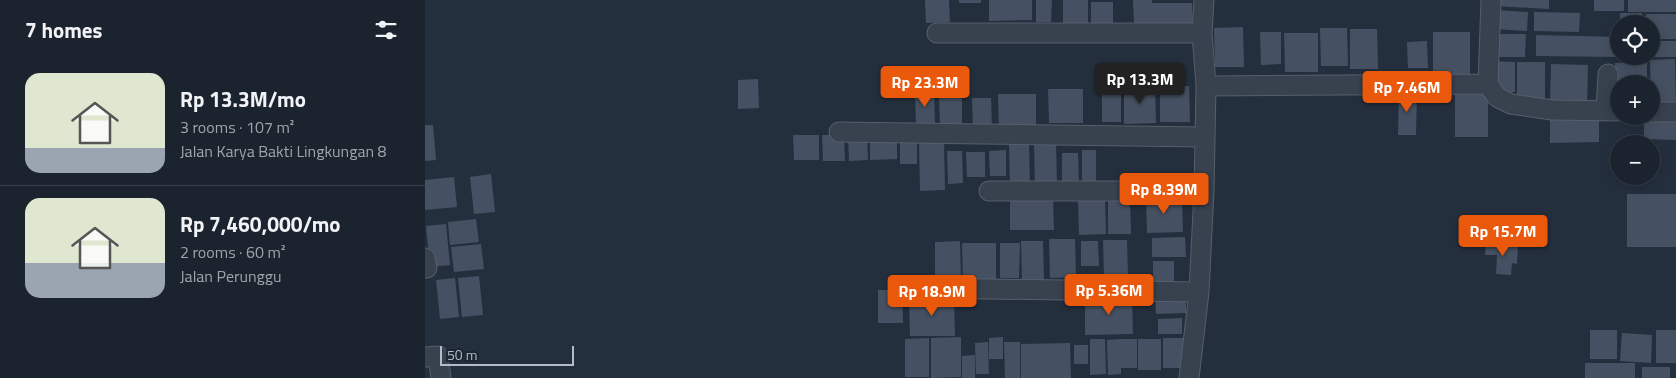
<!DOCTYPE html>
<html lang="en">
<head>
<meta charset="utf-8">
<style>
	:root { --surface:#1b232e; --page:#282f3a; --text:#f1f3f6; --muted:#a0a4aa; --line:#39404a; --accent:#ea580c }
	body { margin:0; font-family:"Titillium Web",sans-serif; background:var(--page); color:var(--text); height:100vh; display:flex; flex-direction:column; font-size:19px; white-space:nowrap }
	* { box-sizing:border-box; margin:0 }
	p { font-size:16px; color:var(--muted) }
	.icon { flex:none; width:28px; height:28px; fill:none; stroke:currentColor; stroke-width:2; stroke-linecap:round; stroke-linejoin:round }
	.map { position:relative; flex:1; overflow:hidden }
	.panel { display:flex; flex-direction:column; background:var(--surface); width:425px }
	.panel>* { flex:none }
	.buttons { position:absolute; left:1185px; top:15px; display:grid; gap:10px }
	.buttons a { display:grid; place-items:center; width:50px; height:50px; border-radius:50%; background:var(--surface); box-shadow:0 2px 12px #0003,0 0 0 1px var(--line); font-size:25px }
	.scale { position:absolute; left:15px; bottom:12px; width:134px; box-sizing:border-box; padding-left:5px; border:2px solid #b4bcc9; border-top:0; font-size:14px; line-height:18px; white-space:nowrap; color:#b4bcc9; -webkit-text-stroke:4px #1d2633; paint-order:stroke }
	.price { position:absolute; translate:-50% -42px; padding:0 11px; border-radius:5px; background:var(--accent); color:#fff; font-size:16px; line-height:32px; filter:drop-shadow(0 1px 2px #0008) }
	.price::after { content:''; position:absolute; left:50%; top:30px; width:15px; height:11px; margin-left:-8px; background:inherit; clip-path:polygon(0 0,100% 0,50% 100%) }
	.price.on { background:#222; color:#fff }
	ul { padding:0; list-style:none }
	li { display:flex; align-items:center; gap:15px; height:125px; padding:0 25px }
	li+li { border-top:1px solid var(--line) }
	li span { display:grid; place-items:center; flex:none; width:140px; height:100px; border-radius:15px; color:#555 }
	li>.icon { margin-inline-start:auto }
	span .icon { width:60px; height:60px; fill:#fffc; stroke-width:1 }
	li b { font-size:21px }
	h2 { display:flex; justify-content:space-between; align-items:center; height:60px; padding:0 25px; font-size:21px }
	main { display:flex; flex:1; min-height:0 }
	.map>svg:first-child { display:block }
</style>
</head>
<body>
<main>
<section class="panel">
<h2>7 homes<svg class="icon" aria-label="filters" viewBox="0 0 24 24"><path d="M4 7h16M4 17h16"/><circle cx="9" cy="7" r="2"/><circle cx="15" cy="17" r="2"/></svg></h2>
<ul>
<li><span style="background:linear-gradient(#dfe7d0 75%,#9aa5b1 0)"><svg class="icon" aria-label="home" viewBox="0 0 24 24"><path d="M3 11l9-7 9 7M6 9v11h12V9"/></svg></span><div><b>Rp 13.3M/mo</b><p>3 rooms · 107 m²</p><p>Jalan Karya Bakti Lingkungan 8</p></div></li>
<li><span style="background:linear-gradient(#dfe7d0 65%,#9aa5b1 0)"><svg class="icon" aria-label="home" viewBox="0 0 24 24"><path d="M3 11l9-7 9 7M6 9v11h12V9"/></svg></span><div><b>Rp 7,460,000/mo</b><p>2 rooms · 60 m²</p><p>Jalan Perunggu</p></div></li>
</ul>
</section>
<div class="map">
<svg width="1251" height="378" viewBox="0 0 1251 378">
	<rect width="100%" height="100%" fill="#242f3e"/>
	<path fill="#455162" d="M500,0h24l1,22 -24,1z
		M534,0h22v3h-22z
		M564,0h43v20l-43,1z
		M611,0h16l-1,22h-15z
		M638,0h25v24h-25z
		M708,0h19v3h40l1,28 -40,1v-9h-19z
		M1070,0h54v9l-54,-3z
		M1169,0h30v11h-30z
		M1203,0h48v12h-48z
		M666,2h22v26h-22z
		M1071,10l32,2 -1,19 -32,-2z
		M1109,12l46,1 -1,19 -45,-1z
		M1195,13h22v11h-22z
		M1221,14h30v25h-25v-15h-5z
		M818,27l1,40h-29l-1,-39z
		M895,28h27l1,38h-27z
		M925,29h27l1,40h-28z
		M835,32h21v32l-20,1z
		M1008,32h37v43h-37z
		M859,33h34v39h-33z
		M1069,34h32l-1,23h-31z
		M1111,35l83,2v20l-83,-1z
		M1002,41l1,27h-20l-1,-26z
		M1228,41h23v16h-24z
		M1250,59l1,48 -25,1 -1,-48z
		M1069,61l21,1v30h-21z
		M1092,62h28v37l-28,-1z
		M1190,63h32v21h-28v24h-4z
		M1126,64l37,1 -1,39 -37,-1z
		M333,79l1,29 -21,1v-29z
		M730,86l1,37 -32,1v-37z
		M735,86h29l1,36h-30z
		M677,88h19v34h-19z
		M490,89h19l1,38h-19z
		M623,89h35v34h-34z
		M1030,90h33v47h-33z
		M974,91l18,1 -1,43h-18z
		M573,94h38v39h-37z
		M514,95h23v31h-22z
		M547,98h19l1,31h-19z
		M1174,118v24l-49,1v-24z
		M1219,118l32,1v21l-32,-1z
		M0,125h8l3,35 -11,1z
		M423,134h19l1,26 -19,1z
		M368,135h26v25h-25z
		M397,135h22l1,26h-22z
		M445,135h27v24l-27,1z
		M475,141h17v23h-17z
		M494,142h25l1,48 -25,1z
		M584,144h20l1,42 -20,1z
		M631,144l1,43h-22l-1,-42z
		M581,150v26h-16l-1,-25z
		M657,150h14v39h-14z
		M522,151h15l1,32 -15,1z
		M541,152h19v25h-18z
		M637,153h16l1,32h-17z
		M66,174l4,38 -21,2 -4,-37z
		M29,177l3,30 -32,3v-30z
		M1202,194h49v53h-49z
		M585,197h43l1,33h-44z
		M653,197h27l1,37 -27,1z
		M721,197h36l1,35 -36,1z
		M683,201h22l1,33h-23z
		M51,219l3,23 -29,3 -2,-23z
		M21,224l4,41 -20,2 -4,-41z
		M760,237l1,20h-34v-19z
		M624,239h26l1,38 -26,1z
		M678,240h24l1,36h-24z
		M535,241l1,39h-26v-38z
		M596,241h22l1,38h-22z
		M656,241h17l1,25h-18z
		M537,243h34v36h-33z
		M575,243h20l-1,35h-19z
		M56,244l3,25 -30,3 -3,-25z
		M1061,244l32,2 -1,18 -5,-1 -1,12 -15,-1 1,-19h-12z
		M728,261h21v23h-21z
		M54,276l4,39 -21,2 -4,-39z
		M30,278l4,39 -19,2 -4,-39z
		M453,290h24l1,33h-25z
		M730,294h31v19l-30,1z
		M529,297l1,39h-45l-1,-38z
		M660,297h47l1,37 -48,1z
		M757,318v16h-24v-15z
		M1165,330h27v29h-27z
		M1231,330h20v33h-20z
		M1197,333l30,2 -1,28 -31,-2z
		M536,337v40l-30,1v-40z
		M578,337v22h-14v-21z
		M504,338v39h-24v-38z
		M738,338h21v30h-21z
		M665,339h15l1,35 -16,1z
		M696,339h16v29h-16v6l-13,1 -1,-35z
		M713,339h23v31h-23z
		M563,342l1,32h-13l-1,-31z
		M579,342h16v36h-15z
		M645,343l1,35h-50v-34z
		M649,345h14v19h-14z
		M550,355v23h-13v-22z
		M1160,363h50v15h-50z
		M1217,367h28v11h-28z"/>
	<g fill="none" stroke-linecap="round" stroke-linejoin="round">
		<g stroke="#565f6c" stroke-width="21">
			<path id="street" d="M512,33h265
				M1063,84l9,13 14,7 41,6 67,1
				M1063,84l3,-84
				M781,86l282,-2
				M1181,111l2,-37
				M1226,112h25
				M414,132l365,5
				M564,191h215
				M0,258l2,10h-2
				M498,288l276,4
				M0,357l13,-1 3,22
				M764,378l10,-86 5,-101 2,-105 -4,-53 2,-33"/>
		</g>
		<use href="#street" stroke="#38414e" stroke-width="19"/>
	</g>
</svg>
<div class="buttons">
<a><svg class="icon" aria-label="locate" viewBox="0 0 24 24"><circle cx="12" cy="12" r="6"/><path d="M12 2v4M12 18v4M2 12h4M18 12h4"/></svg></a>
<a>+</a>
<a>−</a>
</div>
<div class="scale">50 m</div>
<b class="price on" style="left:715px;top:105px">Rp 13.3M</b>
<b class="price" style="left:500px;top:108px">Rp 23.3M</b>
<b class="price" style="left:982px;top:113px">Rp 7.46M</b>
<b class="price" style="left:739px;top:215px">Rp 8.39M</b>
<b class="price" style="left:1078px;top:257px">Rp 15.7M</b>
<b class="price" style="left:684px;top:316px">Rp 5.36M</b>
<b class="price" style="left:507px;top:317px">Rp 18.9M</b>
</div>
</main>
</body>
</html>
